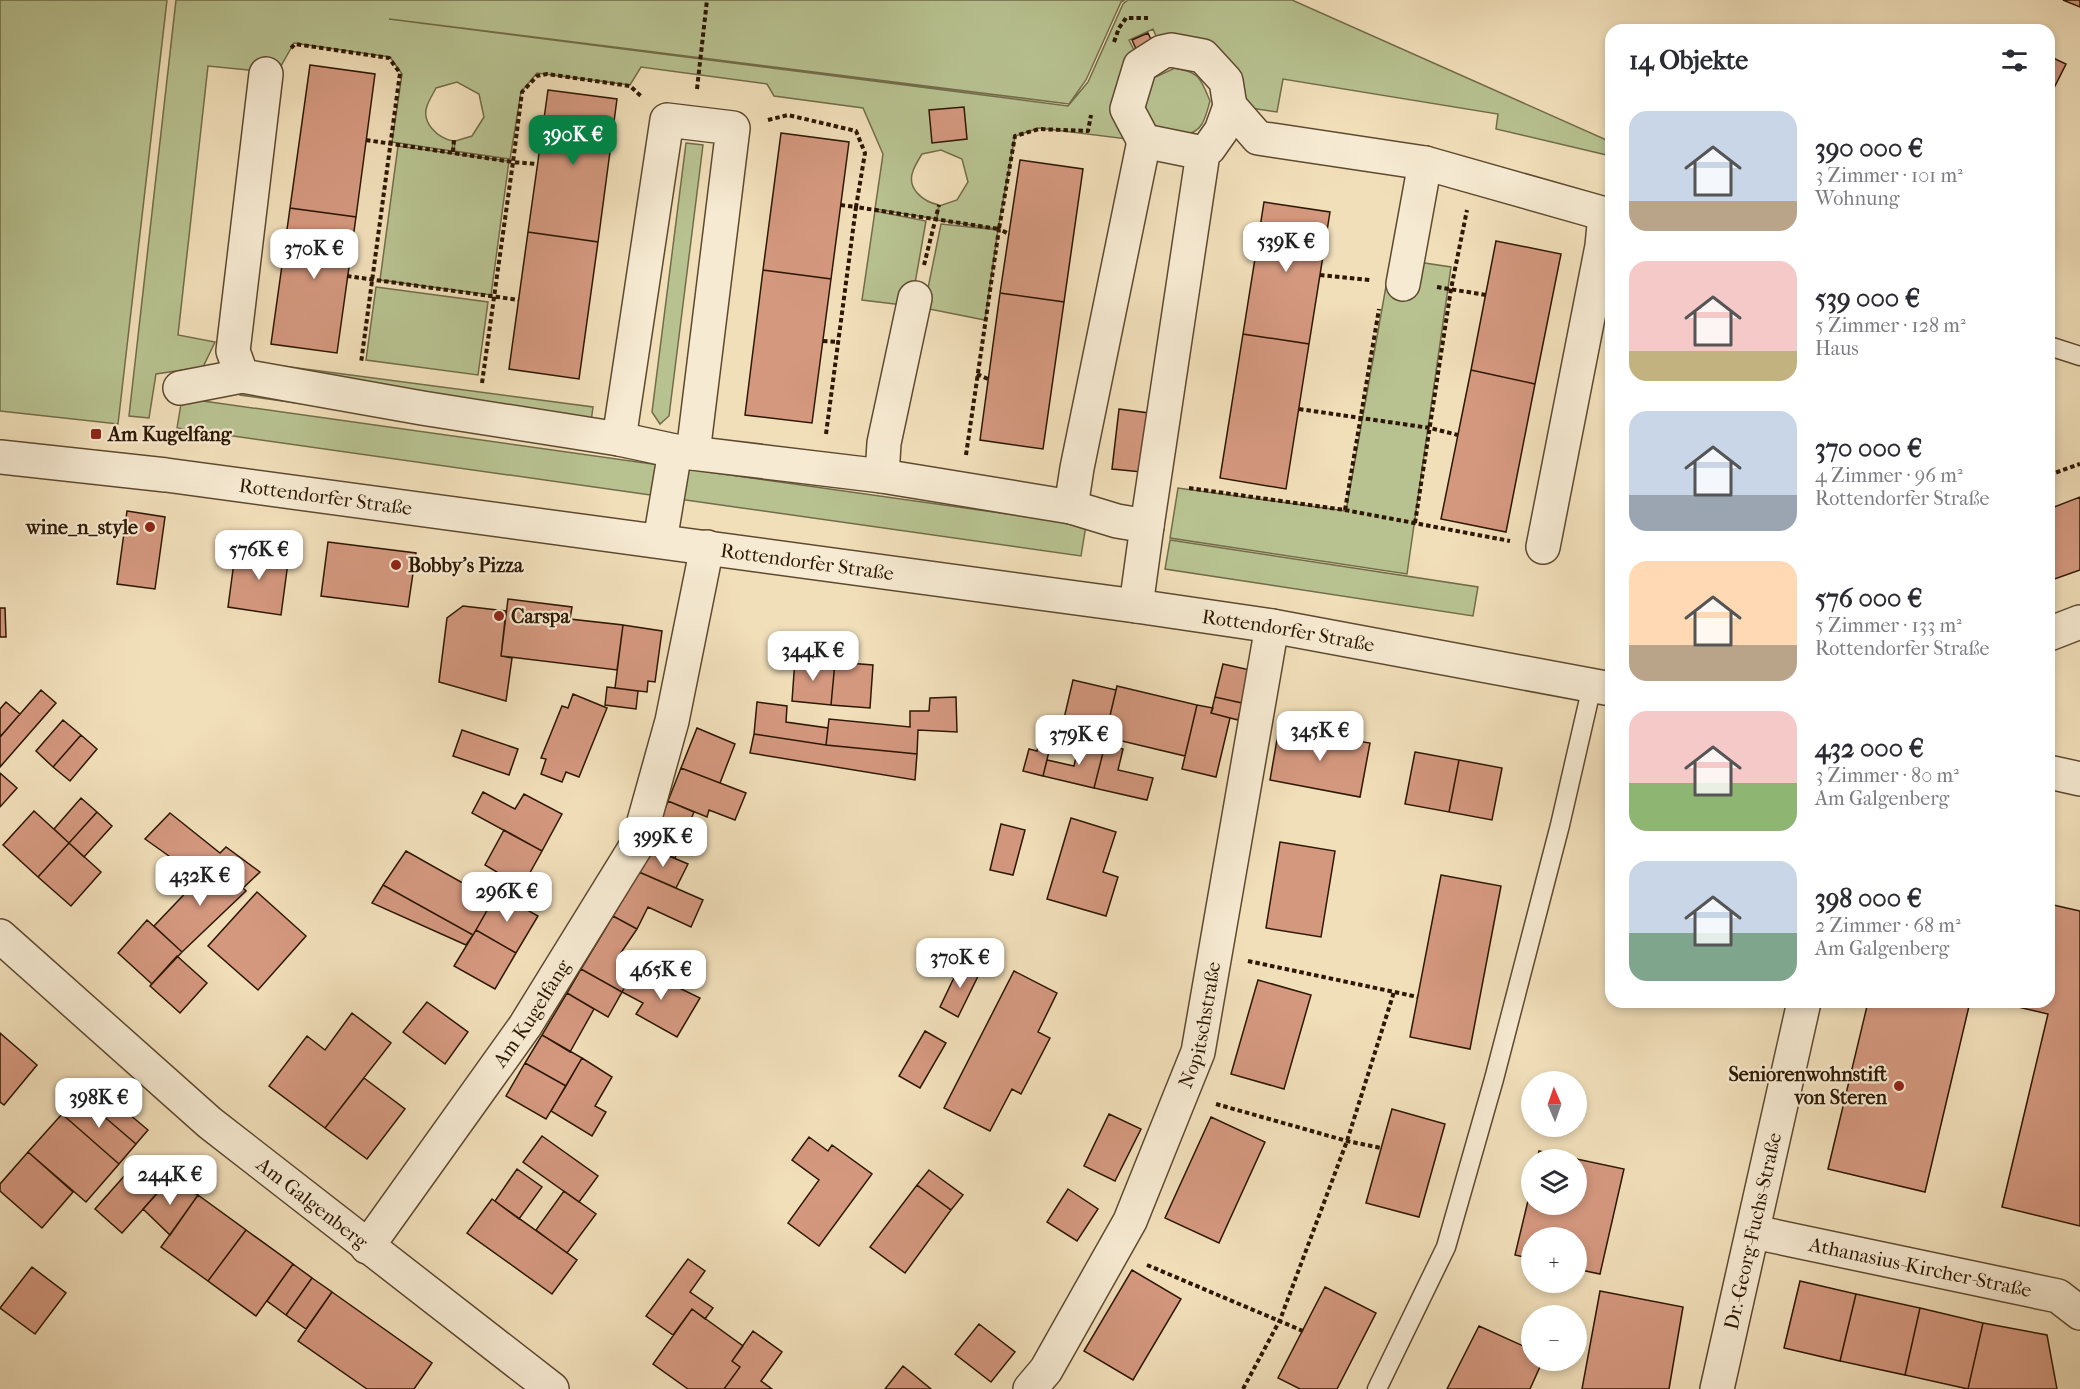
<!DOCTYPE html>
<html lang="de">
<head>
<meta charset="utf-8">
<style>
	:root { --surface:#fff; --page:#f7f7f7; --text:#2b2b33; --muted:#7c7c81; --accent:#0b8043 }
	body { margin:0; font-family:"IM FELL French Canon",serif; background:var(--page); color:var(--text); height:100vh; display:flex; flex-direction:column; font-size:22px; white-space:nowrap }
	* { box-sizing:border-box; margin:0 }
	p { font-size:20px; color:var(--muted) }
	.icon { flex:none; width:33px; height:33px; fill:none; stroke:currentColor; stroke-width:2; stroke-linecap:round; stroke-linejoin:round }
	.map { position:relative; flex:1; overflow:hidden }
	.drawer { position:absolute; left:1605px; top:24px; width:450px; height:984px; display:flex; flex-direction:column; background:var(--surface); border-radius:18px; box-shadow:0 3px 9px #0003 }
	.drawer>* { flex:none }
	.needle { width:39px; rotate:358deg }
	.controls { position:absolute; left:1521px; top:1071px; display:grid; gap:12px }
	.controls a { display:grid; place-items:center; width:66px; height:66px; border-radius:50%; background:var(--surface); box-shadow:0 3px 9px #0003; font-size:30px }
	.price { position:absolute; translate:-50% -51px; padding:0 14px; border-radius:12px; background:#fff; color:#222; font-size:20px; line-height:39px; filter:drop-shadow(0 2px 3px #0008) }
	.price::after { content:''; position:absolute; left:50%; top:36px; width:18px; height:14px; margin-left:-9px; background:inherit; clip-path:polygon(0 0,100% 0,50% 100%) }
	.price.active { background:var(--accent); color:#fff }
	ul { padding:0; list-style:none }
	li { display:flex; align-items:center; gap:18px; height:150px; padding:0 24px }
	li span { display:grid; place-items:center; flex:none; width:168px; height:120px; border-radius:18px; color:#555 }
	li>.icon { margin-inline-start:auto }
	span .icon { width:72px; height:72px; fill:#fffc; stroke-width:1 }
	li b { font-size:26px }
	h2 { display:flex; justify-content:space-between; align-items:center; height:72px; padding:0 24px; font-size:26px }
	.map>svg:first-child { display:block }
</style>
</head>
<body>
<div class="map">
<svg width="2080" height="1389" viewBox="0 0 2080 1389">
	<rect width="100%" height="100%" fill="#f1dfba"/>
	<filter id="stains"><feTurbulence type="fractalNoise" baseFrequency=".00333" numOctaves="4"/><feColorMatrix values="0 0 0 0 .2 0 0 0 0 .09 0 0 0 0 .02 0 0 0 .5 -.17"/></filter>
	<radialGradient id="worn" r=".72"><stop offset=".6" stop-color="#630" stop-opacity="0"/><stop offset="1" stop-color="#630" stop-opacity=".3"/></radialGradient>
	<path fill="#b8c291" stroke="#726c49" stroke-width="1.5" d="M0,0h167l-49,424 -118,-13z
		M176,0h949l-4,2 -35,78 -17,24 -680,-85 679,87 20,-24 35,-78 5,-4h164l319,142v14l-115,-27 2,-15 -215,-35 -6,33 -46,-7 -4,-25 -65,-29 -9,-22 -24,11 10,20 4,81 -104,-13 -24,8 -17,93 -61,-9 2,-14 18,-6 11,-18 -6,-23 -21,-9 -19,4c-3,5 -7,11 -9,17 -7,18 11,31 26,34l-3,14 -61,-10 8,-55 -20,-46 -89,-12 -7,-12 -126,-17 -11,18 -93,-12 -16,19 -11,67 -56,-8 1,-10 17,-5 12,-19 -5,-23 -22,-12 -21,6c-3,6 -7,12 -9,18 -6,17 11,32 26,35l-1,10 -60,-9 10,-68 -12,-17 -96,-14 -17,30 -69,-7 -30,269 37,7 -12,25 -47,7 -7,44 -20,-2z
		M1175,68c26,5 25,10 35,33 -2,7 -4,16 -8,23 -11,18 -34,8 -49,3l-11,-24 9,-24z
		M686,143l17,2 -34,271 -9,8 -8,-12z
		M398,146l111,15 -18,134 -111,-15z
		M875,211l51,10 -15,85 -49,-6z
		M941,224l57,6 -13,90 -61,-12z
		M1391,258l60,9 -44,307 -237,-36 8,-50 168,23z
		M376,287l112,15 -10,73 -112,-15z
		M245,361l348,46 -5,38 -348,-50z
		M182,398l904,127 -5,31 -904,-128z
		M1170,540l308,47 -5,29 -308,-47z"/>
	<path fill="#d4987f" stroke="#2d1701" stroke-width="1.5" d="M2063,0h17v7z
		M1148,33l8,17 -16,8 -8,-18z
		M2049,56l17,8 -17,34z
		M310,65l65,9 -19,143 -66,-9z
		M548,90l69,9 -19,143 -70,-10z
		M964,107l3,32 -35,4 -3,-33z
		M781,133l68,9 -18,137 -68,-9z
		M1020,160l63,9 -19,133 -64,-9z
		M1264,202l66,10 -21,132 -66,-10z
		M290,208l66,9 -19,136 -66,-9z
		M528,232l70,10 -19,137 -70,-10z
		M1496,241l65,13 -26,130 -64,-14z
		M763,270l68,9 -19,144 -67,-8z
		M1000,293l64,9 -21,147 -63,-9z
		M1243,334l66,10 -23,145 -66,-11z
		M1471,370l64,14 -29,148 -65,-13z
		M1119,409l30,4 -7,59 -30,-3z
		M2080,497v73l-31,11v-72z
		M127,511l38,6 -10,72 -38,-5z
		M328,542l88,11 -8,54 -87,-11z
		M236,547l53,8 -8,60 -53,-8z
		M508,599l64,8 -2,12 53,6 -6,45 -116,-14z
		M463,606l43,5 -5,45 11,2 -6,43 -67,-19 8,-64z
		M0,608h5l1,29h-6z
		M623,625l39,6 -7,51 -7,-1 -1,11 -32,-4z
		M795,659l40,3 -4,43 -39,-4z
		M835,662l38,3 -3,43 -39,-3z
		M1223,664l27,6 -8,33 -27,-6z
		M1073,680l43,10 -11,47 -43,-10z
		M1117,686l80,19 -12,51 -80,-19z
		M607,687l31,4 -2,18 -31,-4z
		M41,690l15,13 -56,64v-30z
		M573,694l34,14 -28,69 -13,-5 -4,10 -21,-8 5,-15 -5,-1 21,-52 6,2z
		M956,697l1,35 -39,-2 -1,24 -91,-9 3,-26 81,8v-16h19l1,-13z
		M1215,697l27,6 -4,17 -27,-7z
		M6,702l14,12 -20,23v-28z
		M757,702l30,4 -1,16 42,6 -2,17 -72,-11z
		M1197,705l16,3 -2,5 19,5 -14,59 -34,-8z
		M63,720l18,15 -28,32 -17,-16z
		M697,728l38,16 -15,39 -39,-15z
		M1279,728l91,15 -10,54 -90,-17z
		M1043,729l11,2 -11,45 -20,-5 6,-22 8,2z
		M462,730l56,19 -9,26 -56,-19z
		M754,734l72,11 91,9 -2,26 -165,-27z
		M81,735l16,14 -27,32 -17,-14z
		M1080,739l25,6 -11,43 -51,-12 4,-16 27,6z
		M1105,745l18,4 -5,21 35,8 -6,22 -53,-12z
		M1415,752l44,8 -10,52 -44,-8z
		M1459,760l43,8 -10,52 -43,-8z
		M681,768l65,25 -11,27 -26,-10 -2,7 -39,-16z
		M0,773l17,15 -17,19z
		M483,792l32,17 9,-15 38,20 -20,37 -70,-38z
		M81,798l16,14 -28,31 -15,-14z
		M668,801l26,11 -19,46 -25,-10z
		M34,811l35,32 -31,34 -35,-32z
		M97,812l15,14 -28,31 -15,-14z
		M170,813l50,40 6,-6 34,25 -17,16 -27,-27 -16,17 -55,-39z
		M1071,818l45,14 -13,40 15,5 -12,39 -59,-17z
		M1001,824l24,6 -12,45 -23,-5z
		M504,830l38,21 -20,36 -37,-22z
		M1280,842l55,9 -14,86 -55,-9z
		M69,843l32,29 -30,34 -33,-29z
		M650,848l38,16 -12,24 -37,-16z
		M406,851l87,49 -20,35 -90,-50z
		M216,861l30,30 -64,61 -28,-26z
		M639,872l64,28 -12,27 -43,-20 -11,22 -24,-13z
		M1441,875l60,11 -31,163 -60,-12z
		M383,885l90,50 -7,10 -94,-42z
		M257,892l49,44 -48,54 -50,-44z
		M497,893l41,23 -22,37 -40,-23z
		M2049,904l31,7v315l-78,-19 46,-193 -51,-12h52z
		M613,916l24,13 -19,28 18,10 -14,25 -41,-23z
		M147,920l35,32 -30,32 -34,-31z
		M476,930l40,23 -21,36 -41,-23z
		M177,956l30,27 -27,30 -30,-27z
		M962,961l19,9 -23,47 -18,-10z
		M636,967l64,31 -23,39 -41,-23 7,-11 -21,-11z
		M581,969l41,23 -14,25 -41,-24z
		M1014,971l43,22 -19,39 12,6 -29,56 -9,-5 -22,42 -46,-23z
		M1258,980l53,15 -27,94 -53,-15z
		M567,993l27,16 -24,43 -28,-17z
		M427,1002l41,30 -23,32 -42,-32z
		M1868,1002h102l-45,190 -97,-23z
		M352,1013l39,30 -66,85 -56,-42 38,-50 18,14z
		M925,1031l21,12 -26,45 -21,-12z
		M0,1033l37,32 -33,40 -4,-3z
		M542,1035l40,23 -16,28 -41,-23z
		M582,1058l30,19 -17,29 11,6 -14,24 -41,-25z
		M525,1063l41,23 -20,33 -40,-23z
		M364,1078l41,31 -38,50 -42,-31z
		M91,1082l57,48 -12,14 -57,-49z
		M79,1095l57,49 -17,20 -57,-50z
		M1392,1109l53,15 -26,93 -53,-14z
		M62,1114l57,50 -33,38 -58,-50z
		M1109,1114l32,15 -26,52 -31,-15z
		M1211,1117l54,25 -46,101 -54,-25z
		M542,1136l56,40 -19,26 -56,-40z
		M809,1137l19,14 4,-6 40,29 -53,72 -31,-23 31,-43 -27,-20z
		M1539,1151l85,18 -24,105 -24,-5v-31h-44v21l-17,-4 17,-71v20h44v-44h-39z
		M28,1152l45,40 -31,36 -42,-37v-7z
		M142,1156l27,24 -47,53 -27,-24z
		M517,1169l25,18 -23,32 -24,-18z
		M929,1170l34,25 -12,15 -34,-25z
		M169,1180l29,15 -28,40 -27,-26z
		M917,1185l34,25 -46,63 -35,-26z
		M1068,1189l30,20 -21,32 -30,-19z
		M564,1191l32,23 -29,39 -31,-23z
		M198,1195l48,35 -38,51 -47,-34z
		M492,1199l85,61 -25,34 -85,-61z
		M246,1230l47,34 -37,52 -48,-35z
		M688,1259l17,12 -15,21 23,16 -8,11 -13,-10 -19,26 -27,-19z
		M293,1264l19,14 -26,37 -19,-14z
		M32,1267l34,26 -31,41 -35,-26z
		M1132,1270l49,29 -48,81 -49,-29z
		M312,1278l20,14 -26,37 -20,-14z
		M1800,1281l56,13 -16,67 -56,-13z
		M1325,1287l51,26 -39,76h-37l-22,-11z
		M1600,1291l83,16 -14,82h-87z
		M332,1292l100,71 -18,26h-47l-69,-48z
		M1856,1294l64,14 -15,67 -65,-14z
		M1920,1308l63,15 -15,66 -63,-14z
		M692,1309l51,37 -11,15 8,6 -16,22h-36l-35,-25z
		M1983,1323l64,12 10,54h-89z
		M979,1324l36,28 -24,30 -36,-28z
		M1479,1326l53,24v10h11l-13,29h-83z
		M753,1331l29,21 -21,29 11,8h-48l16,-22 -8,-6z
		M903,1366l28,23h-46z"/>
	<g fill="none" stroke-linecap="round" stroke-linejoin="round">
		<g stroke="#5e492f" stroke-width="21">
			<path id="service" d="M2049,346l31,10
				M1377,1389l69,-142 48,-168 66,-254 32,-139 6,-4"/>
		</g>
		<g stroke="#5e492f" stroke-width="36">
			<g id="minor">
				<path d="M1230,106l28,32 167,25 180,51 -3,32 -59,301"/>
				<path d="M1403,284l22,-121"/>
				<path d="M242,376l-9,-25 33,-277"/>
				<path d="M180,388l62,-12 180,32 197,31 56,12 207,25 189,31 46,14 30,5 -11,80"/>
				<path d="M619,439l48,-319 66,8 -40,325"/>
				<path id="s1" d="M0,457l166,18 970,131 136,20 339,63"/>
				<path d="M882,476l2,-33 31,-145"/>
				<path d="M1071,507l6,-39 67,-327"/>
				<path d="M1147,526l56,-373 6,-5 12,-17 9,-25 -4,-25 -23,-25 -32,-6 -9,2 -22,14 -13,43 17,32 59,12"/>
				<path d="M660,541l15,-90"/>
				<path d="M2049,634l31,-12"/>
				<path d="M2049,772l31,7"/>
				<path id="s2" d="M1754,1232l304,64 22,17"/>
				<path id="s3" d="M367,1247l158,-221 113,-183 34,-122 35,-174"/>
				<path id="s4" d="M1030,1389l16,-19 84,-149 68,-169 74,-426"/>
				<path id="s5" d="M1717,1389l87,-387"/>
			</g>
		</g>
		<g stroke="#5e492f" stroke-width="36">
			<g id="tertiary">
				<path id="s6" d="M0,936l210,187 342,266"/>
			</g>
		</g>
		<path stroke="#2d1701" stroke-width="4" stroke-dasharray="4.5 3" stroke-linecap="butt" d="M1114,42l5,-14 7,-10h22
			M291,48l4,-4 94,14 11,15 -39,290
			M697,89l10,-89
			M768,120l20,-5 68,16 9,22 -9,54 143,22 16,-93 24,-7 49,2 3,-16
			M366,140l147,22 9,-70 15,-16 10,-2 83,12 12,11
			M453,152l1,-12
			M924,265l15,-60
			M1320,275l50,5
			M347,276l172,24
			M1437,287l49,8
			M823,341l16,1
			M977,374l11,5
			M482,383l31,-221 24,2
			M1299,409l131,19 28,7
			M826,434l30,-227 -16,-2
			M966,455l33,-226 10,5
			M2049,475l31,-11
			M1189,488l156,22 165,31
			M1345,510l34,-201
			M1415,523l36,-234 16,-79
			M1248,961l170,36
			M1216,1104l131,37 34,7
			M1147,1265l156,66
			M1243,1389l37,-69 67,-179 47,-149"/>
		<use href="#service" stroke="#f6ead2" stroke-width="18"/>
		<use href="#minor" stroke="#f6ead2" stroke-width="33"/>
		<use href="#tertiary" stroke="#f6ead2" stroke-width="33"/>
	</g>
	<g fill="#8f2418" stroke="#f6ead2" stroke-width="2">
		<rect x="90" y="428" width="12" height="12" rx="3"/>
		<circle cx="150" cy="527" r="6"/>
		<circle cx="396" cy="565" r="6"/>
		<circle cx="499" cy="616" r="6"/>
		<circle cx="1899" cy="1086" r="6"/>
	</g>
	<g text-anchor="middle" stroke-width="4.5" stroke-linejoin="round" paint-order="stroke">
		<g font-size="20" font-weight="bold" fill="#2d1701" stroke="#f6ead2" text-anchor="start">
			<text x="108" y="441">Am Kugelfang</text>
			<text x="138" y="534" text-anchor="end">wine_n_style</text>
			<text x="408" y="572">Bobby's Pizza</text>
			<text x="511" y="623">Carspa</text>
			<text x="1887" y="1081" text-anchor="end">Seniorenwohnstift<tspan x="1887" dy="23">von Steren</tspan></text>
		</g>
		<g font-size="20" fill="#2d1701" stroke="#f6ead2">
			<text dy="7" stroke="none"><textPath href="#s1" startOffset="328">Rottendorfer Straße</textPath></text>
			<text dy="7" stroke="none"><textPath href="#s1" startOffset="814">Rottendorfer Straße</textPath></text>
			<text dy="7" stroke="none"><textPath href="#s1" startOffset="1300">Rottendorfer Straße</textPath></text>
			<text dy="7" stroke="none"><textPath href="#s3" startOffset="286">Am Kugelfang</textPath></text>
			<text dy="7" stroke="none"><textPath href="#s4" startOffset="405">Nopitschstraße</textPath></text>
			<text dy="7" stroke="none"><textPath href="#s6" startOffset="411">Am Galgenberg</textPath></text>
			<text dy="7" stroke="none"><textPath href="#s5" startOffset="162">Dr.-Georg-Fuchs-Straße</textPath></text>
			<text dy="7" stroke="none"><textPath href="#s2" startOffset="170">Athanasius-Kircher-Straße</textPath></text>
		</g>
	</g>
	<rect width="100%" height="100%" filter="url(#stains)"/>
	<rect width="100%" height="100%" fill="url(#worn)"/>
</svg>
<div class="controls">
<a><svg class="needle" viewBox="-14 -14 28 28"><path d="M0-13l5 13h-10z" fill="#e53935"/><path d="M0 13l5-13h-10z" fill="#7c7c81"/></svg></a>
<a><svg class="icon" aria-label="layers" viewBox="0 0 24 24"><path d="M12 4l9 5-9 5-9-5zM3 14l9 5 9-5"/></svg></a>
<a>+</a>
<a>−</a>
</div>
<b class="price active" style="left:573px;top:166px">390K €</b>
<b class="price" style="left:1286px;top:273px">539K €</b>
<b class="price" style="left:314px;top:280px">370K €</b>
<b class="price" style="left:259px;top:581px">576K €</b>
<b class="price" style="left:813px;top:682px">344K €</b>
<b class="price" style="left:1320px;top:762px">345K €</b>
<b class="price" style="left:1079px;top:766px">379K €</b>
<b class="price" style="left:663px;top:868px">399K €</b>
<b class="price" style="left:200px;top:907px">432K €</b>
<b class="price" style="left:507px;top:923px">296K €</b>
<b class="price" style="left:960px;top:989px">370K €</b>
<b class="price" style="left:661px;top:1001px">465K €</b>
<b class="price" style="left:99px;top:1129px">398K €</b>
<b class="price" style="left:170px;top:1206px">244K €</b>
<section class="drawer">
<h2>14 Objekte<svg class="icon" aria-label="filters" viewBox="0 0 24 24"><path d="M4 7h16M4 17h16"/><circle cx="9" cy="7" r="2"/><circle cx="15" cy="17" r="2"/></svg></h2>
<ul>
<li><span style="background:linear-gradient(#c9d6e8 75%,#b9a48a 0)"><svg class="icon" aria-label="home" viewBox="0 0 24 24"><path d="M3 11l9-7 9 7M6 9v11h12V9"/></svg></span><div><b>390 000 €</b><p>3 Zimmer · 101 m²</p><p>Wohnung</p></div></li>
<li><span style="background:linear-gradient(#f6c9c9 75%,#c2b280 0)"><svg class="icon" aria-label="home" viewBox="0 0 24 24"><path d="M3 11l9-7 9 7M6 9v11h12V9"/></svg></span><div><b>539 000 €</b><p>5 Zimmer · 128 m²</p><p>Haus</p></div></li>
<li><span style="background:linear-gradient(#c9d6e8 70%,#9aa5b1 0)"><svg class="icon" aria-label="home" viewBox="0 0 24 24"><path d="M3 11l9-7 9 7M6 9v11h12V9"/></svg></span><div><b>370 000 €</b><p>4 Zimmer · 96 m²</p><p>Rottendorfer Straße</p></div></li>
<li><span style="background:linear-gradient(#ffd9b3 70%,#b9a48a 0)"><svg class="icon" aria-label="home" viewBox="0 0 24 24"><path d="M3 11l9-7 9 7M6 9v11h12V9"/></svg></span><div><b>576 000 €</b><p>5 Zimmer · 133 m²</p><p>Rottendorfer Straße</p></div></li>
<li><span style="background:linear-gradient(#f6c9c9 60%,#8fb573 0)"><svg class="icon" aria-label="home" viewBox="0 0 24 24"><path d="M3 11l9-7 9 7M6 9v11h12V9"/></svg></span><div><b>432 000 €</b><p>3 Zimmer · 80 m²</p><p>Am Galgenberg</p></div></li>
<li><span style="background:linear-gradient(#c9d6e8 60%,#7fa58c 0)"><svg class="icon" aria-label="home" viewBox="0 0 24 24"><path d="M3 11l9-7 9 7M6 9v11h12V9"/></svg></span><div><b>398 000 €</b><p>2 Zimmer · 68 m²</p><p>Am Galgenberg</p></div></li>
</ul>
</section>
</div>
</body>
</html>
